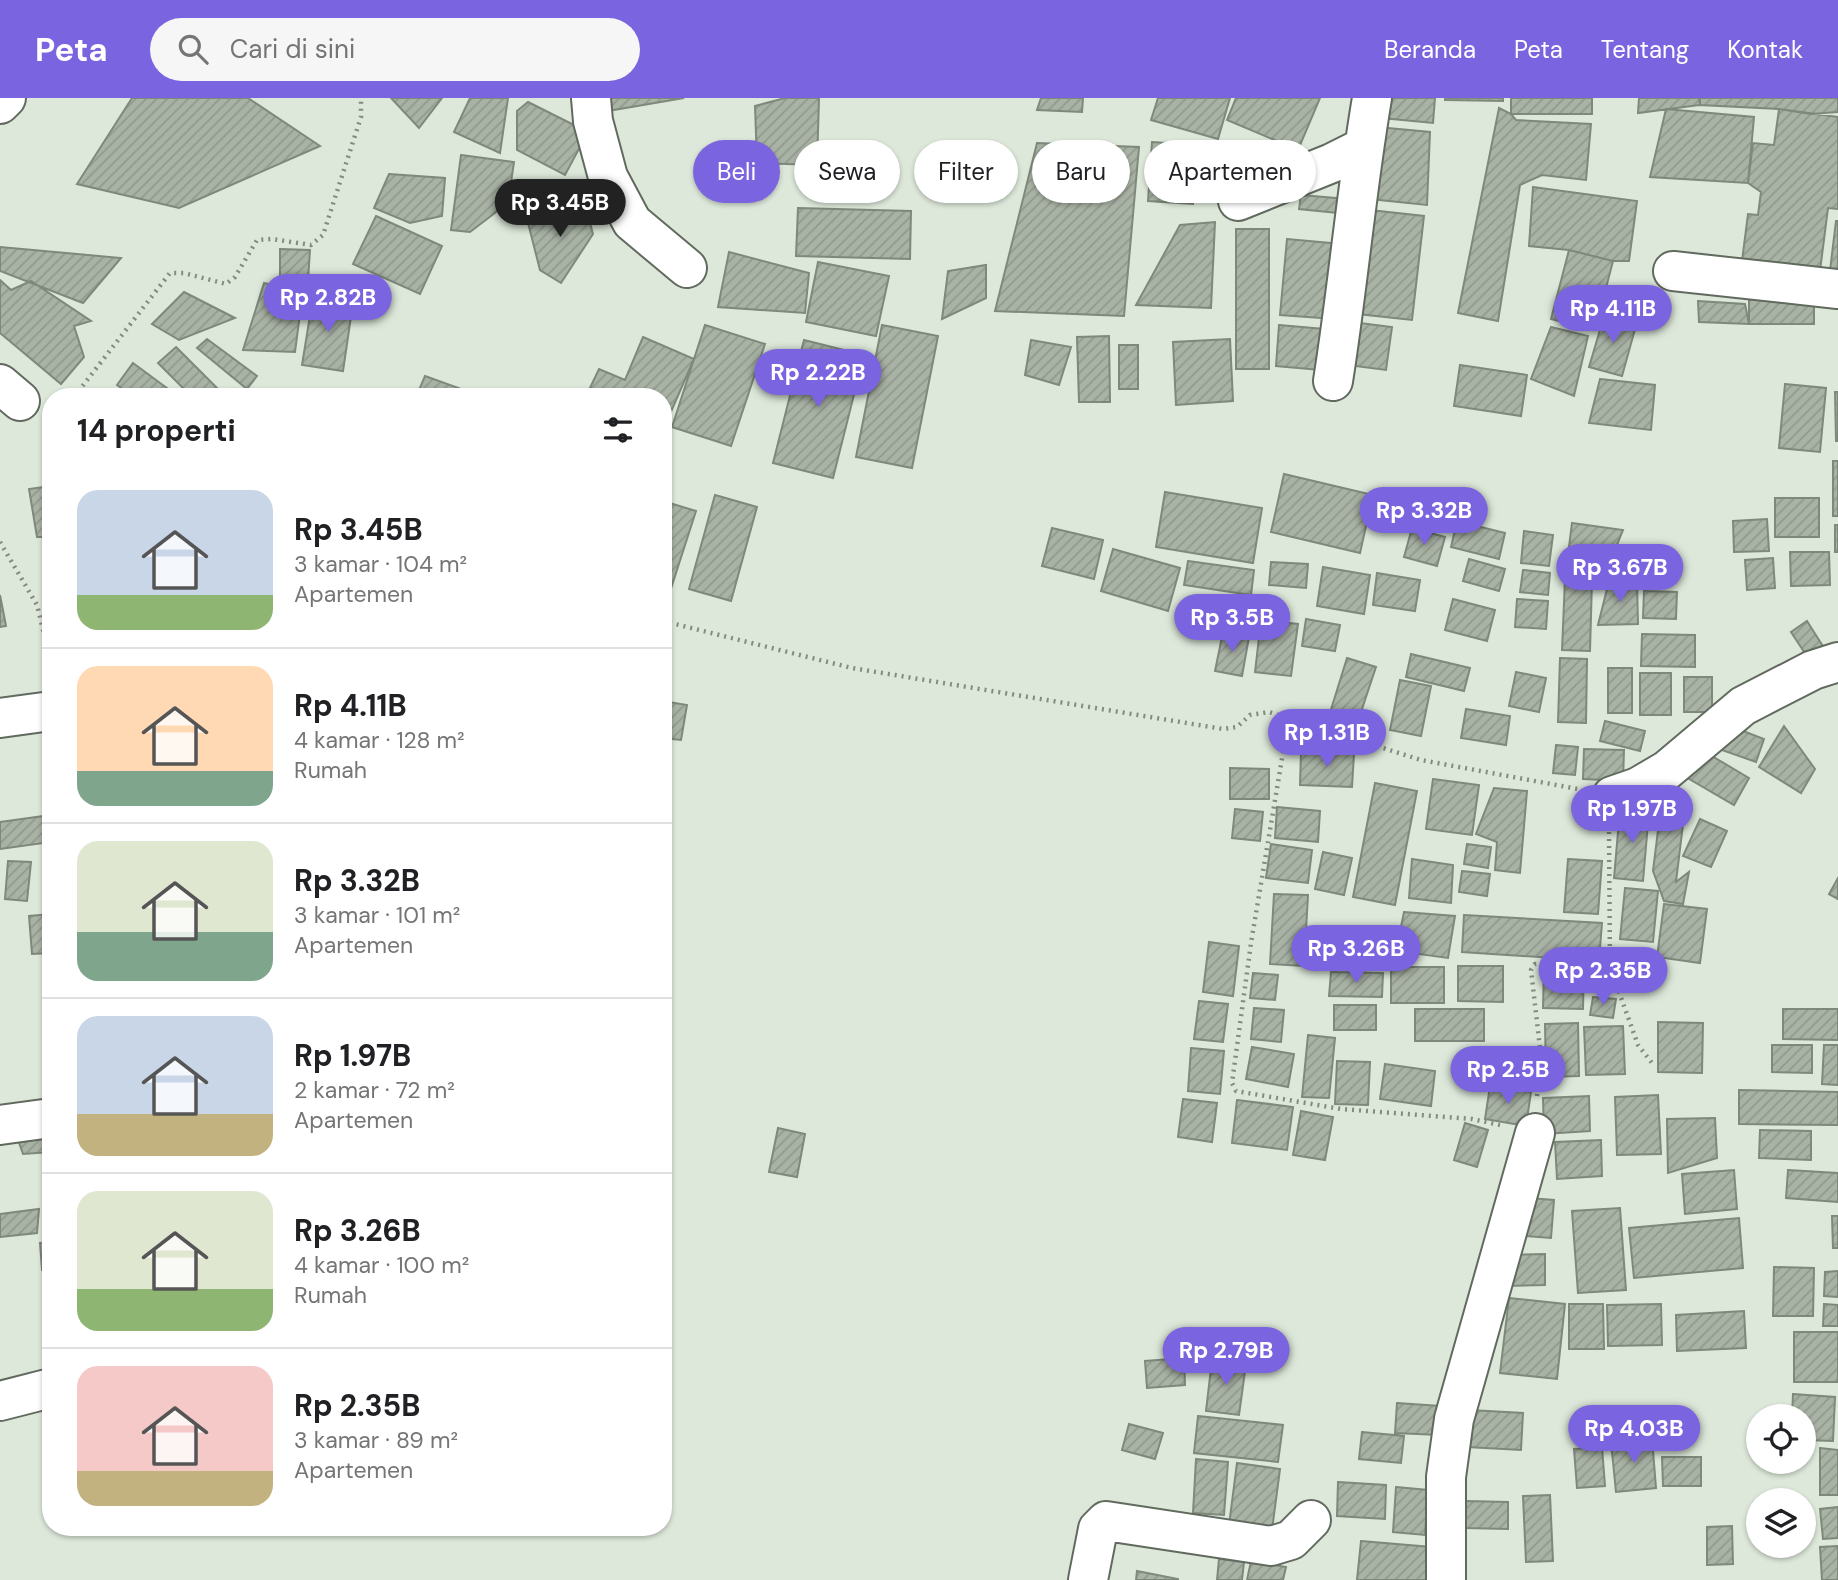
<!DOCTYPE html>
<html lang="id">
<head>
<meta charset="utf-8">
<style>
	:root { --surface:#fff; --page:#f6f6f6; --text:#202124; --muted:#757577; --line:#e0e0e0; --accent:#7b64df }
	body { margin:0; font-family:"DM Sans",sans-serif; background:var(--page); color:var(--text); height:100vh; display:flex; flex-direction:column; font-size:26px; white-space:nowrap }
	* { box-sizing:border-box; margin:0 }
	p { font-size:23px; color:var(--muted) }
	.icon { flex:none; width:38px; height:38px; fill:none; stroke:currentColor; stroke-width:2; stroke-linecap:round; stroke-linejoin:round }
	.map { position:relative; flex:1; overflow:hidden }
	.drawer { position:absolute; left:42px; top:290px; width:630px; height:1148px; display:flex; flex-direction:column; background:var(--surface); border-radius:28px; box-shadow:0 2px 5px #0004 }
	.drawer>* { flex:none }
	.top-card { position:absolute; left:693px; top:42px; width:665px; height:63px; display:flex; gap:14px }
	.fabs { position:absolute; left:1746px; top:1306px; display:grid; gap:14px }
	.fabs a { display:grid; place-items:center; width:70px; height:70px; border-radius:50%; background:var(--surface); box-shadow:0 2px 5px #0004; font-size:35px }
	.price { position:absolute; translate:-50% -60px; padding:0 16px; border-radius:24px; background:var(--accent); color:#fff; font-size:23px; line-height:46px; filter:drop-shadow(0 2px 4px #0008) }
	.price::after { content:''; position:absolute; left:50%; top:42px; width:21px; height:16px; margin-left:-10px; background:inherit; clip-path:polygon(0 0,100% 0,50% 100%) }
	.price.active { background:#222; color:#fff }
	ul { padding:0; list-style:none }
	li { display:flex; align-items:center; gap:21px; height:175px; padding:0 35px }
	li+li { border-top:2px solid var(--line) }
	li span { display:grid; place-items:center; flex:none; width:196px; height:140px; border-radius:21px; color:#555 }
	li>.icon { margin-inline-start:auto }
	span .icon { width:84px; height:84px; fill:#fffc; stroke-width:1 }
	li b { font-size:30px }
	h2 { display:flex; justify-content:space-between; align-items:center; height:84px; padding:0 35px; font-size:30px }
	.pill { padding:0 24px; border-radius:32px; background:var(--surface); box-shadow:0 2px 5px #0004; font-size:24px; line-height:63px }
	.pill.active { background:var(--accent); color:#fff }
	header { display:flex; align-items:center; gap:42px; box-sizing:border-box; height:98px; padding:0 35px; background:var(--accent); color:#fff }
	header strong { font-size:33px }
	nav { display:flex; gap:38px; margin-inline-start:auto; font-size:24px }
	.search { width:490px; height:63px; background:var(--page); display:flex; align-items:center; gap:18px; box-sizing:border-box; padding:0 24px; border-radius:38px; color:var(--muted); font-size:26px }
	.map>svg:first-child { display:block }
</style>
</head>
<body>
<header>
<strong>Peta</strong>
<div class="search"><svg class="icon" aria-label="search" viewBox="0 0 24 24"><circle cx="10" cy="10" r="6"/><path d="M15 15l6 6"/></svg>Cari di sini</div>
<nav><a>Beranda</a><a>Peta</a><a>Tentang</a><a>Kontak</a></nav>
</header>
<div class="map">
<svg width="1838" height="1482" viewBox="0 0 1838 1482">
	<defs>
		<pattern id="building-hatch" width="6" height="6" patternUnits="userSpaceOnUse" patternTransform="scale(1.75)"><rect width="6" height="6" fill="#a9b3a5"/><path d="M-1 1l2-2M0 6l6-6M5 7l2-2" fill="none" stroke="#91998d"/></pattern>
	</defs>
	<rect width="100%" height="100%" fill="#dde8da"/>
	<path fill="url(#building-hatch)" stroke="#7e887b" stroke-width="2" d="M132,0h116l72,48 -141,62 -102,-24z
		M391,0h51l-23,30z
		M470,0h38l-8,55 -46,-21z
		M611,0h73l-76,13z
		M785,0h34l-2,67 -60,-2 -2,-57z
		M1041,0h42l-1,14 -45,-2z
		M1158,0h72l-12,41 -67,-19z
		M1236,0h84l-22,52 -71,-30z
		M1383,0h52l-2,25 -51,-5z
		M1445,0h58v3l-58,-1z
		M1511,0h81v16h-81z
		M1639,0h60l1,7 -62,8z
		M1700,0h138v14l-27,2 -32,-5 -79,-4z
		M528,4l60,30 -23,43 -48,-25v-39z
		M1499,10l12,6 5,6 75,4 -5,56 -44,-5 -22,10 -22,136 -40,-8z
		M1666,11l88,8 -6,66 -98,-6z
		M1779,11l59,8v92l-10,-1 -8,63 -78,-10 6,-47 10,1 3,-23 -13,-9 5,-40 21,2z
		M1377,29l53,5 -3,73 -57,-6z
		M1152,44l45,3 -4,59 -45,-3z
		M1037,45l102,4 -15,169 -129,-5z
		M461,57l53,7 -6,41 -38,29 -19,-2z
		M389,76l56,4 -3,38 -32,7 -36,-15z
		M1533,89l104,14 -8,60h-16l-44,-11 -40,-4z
		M1301,97l46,4v15l-48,-5z
		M585,106l8,30 -32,49 -21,-13 -13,-51z
		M798,110l113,3 -1,48 -114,-3z
		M1370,112l54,6 -12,104 -54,-6z
		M376,118l66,30 -22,48 -67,-30z
		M1836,123h2v59l-9,-1z
		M1215,124l-4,86 -75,-3 44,-80z
		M1236,131h33v140h-33z
		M1287,141l54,5 -6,75 -55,-4z
		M0,149l121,11 -38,45 -83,-32z
		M280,151l30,1 -2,30h-28z
		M1569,152l44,11 -18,69 -44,-11z
		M729,154l80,21 -4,40 -87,-6z
		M818,164l71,14 -13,60 -70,-14z
		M986,167v33l-44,21 6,-48z
		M0,182l11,10 20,-9 60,40 -17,5 10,31 -23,27 -61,-51z
		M264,185l39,8 -8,61 -52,-2z
		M184,194l51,26 -56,22 -27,-16z
		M313,199l40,6 -10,68 -41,-6z
		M1749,199l65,1v26h-65z
		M1698,203l47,3 4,20 -50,-2z
		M1605,215l32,9 -15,54 -33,-9z
		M1352,224l40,5 -6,43 -39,-5z
		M705,227l60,19 -34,102 -59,-19z
		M882,227l56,11 -26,132 -56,-11z
		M1279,227l45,4 -4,41 -44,-4z
		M1551,229l37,9 -14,60 -43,-17z
		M1109,238l1,66h-31l-2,-65z
		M643,239l51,22 -31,71v-33h-57l-17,-7 10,-21 26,11z
		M207,241l50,37 -10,13 -50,-41z
		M1230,241l3,62 -57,4 -3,-63z
		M804,242l60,15 -31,123 -60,-15z
		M1031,242l40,7 -12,38 -34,-10z
		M1119,247h19v44h-19z
		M176,249l50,50h-34l-34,-34z
		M133,265l46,34h-45l-17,-12z
		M1460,267l67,10 -6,41 -67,-10z
		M425,278l39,14 -3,7h-45z
		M1600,281l55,6 -4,45 -62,-7z
		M1785,286l41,4 -6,64 -41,-4z
		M1835,294h3v49h-2z
		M1833,363h5v55h-5z
		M1284,376l89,21 -13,58 -89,-21z
		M51,388v51h-14l-8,-48z
		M1165,394l97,16 -9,55 -97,-16z
		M715,397l42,12 -26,94 -42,-12z
		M1775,400h44v39h-44z
		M663,403l33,10 -31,96 -2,-1z
		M1767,421l2,32 -35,1 -1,-31z
		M1457,423l48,12 -6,26 -48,-12z
		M1572,425l51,7 -18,44 -40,5z
		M1835,427h3v27h-3z
		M1052,430l51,12 -9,39 -52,-13z
		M1412,430l33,9 -8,29 -33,-9z
		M1524,433l29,4 -4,31 -28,-3z
		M1113,451l67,19 -12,43 -67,-20z
		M1790,454h39l1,33 -39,1z
		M1773,460l2,30 -28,2 -2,-30z
		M1469,461l36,10 -6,22 -36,-10z
		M1188,463l66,9 -3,25 -67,-10z
		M1271,464l37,2 -2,24 -37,-3z
		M1323,469l47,8 -6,39 -47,-8z
		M1523,472l27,3 -2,22 -28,-3z
		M1377,475l43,7 -5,31 -42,-6z
		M1565,481l27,2 -2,70 -28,-1z
		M1609,483h28l1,43 -40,1z
		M1644,493l33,1 -1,27 -33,-1z
		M0,497l6,31 -6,1z
		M1453,501l42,11 -8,31 -42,-11z
		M1517,501l31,2 -2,28 -31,-2z
		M1306,521l34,6 -5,26 -33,-5z
		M1261,522l37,4 -7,52 -36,-4z
		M1807,523l17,27 -16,10 -17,-26z
		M1223,534l26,5 -7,39 -27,-5z
		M1642,536l53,1v32l-54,-1z
		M1411,556l59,14 -6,23 -58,-14z
		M1347,560l29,9 -20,60 -28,-8z
		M1560,560l27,1 -1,64 -28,-1z
		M1608,570h24v45h-24z
		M1516,574l30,6 -7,34 -30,-6z
		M1640,575h31v42h-31z
		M1684,579h28v35h-28z
		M1400,582l31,6 -10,50 -31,-6z
		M663,603l24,4 -6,35 -18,-2z
		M1466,611l44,7 -4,29 -45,-7z
		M1605,623l40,10 -5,20 -40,-10z
		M1725,626l39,15 -8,23 -40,-14z
		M1784,628l31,43 -14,24 -42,-26z
		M1556,647l22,2 -3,28 -22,-2z
		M1584,651l40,1 -1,31 -40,-2z
		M1700,651l49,29 -15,27 -50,-29z
		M1301,653l53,3 -2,33 -52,-2z
		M1230,670l39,1v30h-39z
		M1433,681l46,6 -7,50 -46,-6z
		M1375,685l42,8 -22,114 -42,-8z
		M1494,690l33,3 -7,82 -25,-3 2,-28 -21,-8z
		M1661,708l24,2 -9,74 13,-10 -6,32 -19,-3 -11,-30z
		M1277,709l43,4 -2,31 -43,-4z
		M1235,711l28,3 -3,29 -28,-3z
		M1620,711l29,3 -6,69 -29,-3z
		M51,717v27l-51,7v-27z
		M1700,721l27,12 -16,36 -28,-11z
		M1271,746l41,6 -4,33 -42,-5z
		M1467,746l24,3 -3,21 -24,-4z
		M1323,754l29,6 -8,37 -29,-6z
		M1412,761l41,6 -2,38 -42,-5z
		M1568,761l34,2 -4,53 -34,-2z
		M8,763l23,1 -4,39 -22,-2z
		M1462,773l28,3 -3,22 -28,-4z
		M1838,780v21l-9,-5z
		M1625,790l33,3 -5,51 -33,-3z
		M1274,796l34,1 -4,71 -34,-2z
		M1664,806l43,5 -7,54 -43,-6z
		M1404,814l51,4 -7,42 -52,-7z
		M51,816v39l-19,1 -3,-38z
		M1464,817l138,8 -3,38 -137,-9z
		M1209,844l30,4 -6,50 -30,-4z
		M1326,849l49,2 -1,17 -49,-3z
		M1458,868h45v36l-45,-1z
		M1391,869h53v36h-53z
		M1544,869l40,1 -1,41 -40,-1z
		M1331,874l52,1 -1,24 -53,-1z
		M1253,875l25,2 -3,25 -25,-2z
		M1593,899l23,2 -3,19 -23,-3z
		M1199,903l29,3 -5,38 -29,-3z
		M1334,907h42v25h-42z
		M1254,910l30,2 -3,32 -30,-3z
		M1415,911h69v32h-69z
		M1783,911h55v31l-55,-1z
		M1658,924l45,1 -1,50 -44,-1z
		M1578,925l1,53 -33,1 -1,-53z
		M1623,928l2,48 -39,1 -2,-48z
		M1308,937l27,3 -6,60 -27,-1z
		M1772,947h40v28l-40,-1z
		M1824,947h14v40l-16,-1z
		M1252,949l42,7 -6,33 -42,-8z
		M1191,950l33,3 -4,43 -32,-3z
		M1337,963l33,1 -2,43 -33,-1z
		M1385,966l50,7 -4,35 -51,-7z
		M1490,988l41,6 -5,34 -41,-7z
		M1739,992l99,2v33l-99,-1z
		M1658,997l3,59 -44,1 -2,-58z
		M1589,998l1,35 -46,3 -1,-36z
		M1183,1001l34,4 -5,39 -34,-5z
		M1237,1002l56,7 -6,43 -55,-7z
		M1301,1013l32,6 -8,43 -32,-5z
		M1715,1020l2,40 -49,15 -1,-54z
		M1465,1025l23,7 -11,37 -23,-7z
		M51,1026v28l-28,2 -9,-26z
		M778,1030l27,6 -8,43 -28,-5z
		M1760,1032l51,1v29l-52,-2z
		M1601,1042l1,36 -45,3 -2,-37z
		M1734,1072l3,39 -52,5 -3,-40z
		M1788,1072l50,3v29l-52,-4z
		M1529,1100l25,2 -3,38 -25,-2z
		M1620,1110l6,82 -48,3 -6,-82z
		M39,1111l-2,24 -37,4v-23z
		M1832,1118h6v32h-5z
		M1739,1120l4,50 -109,10 -5,-50z
		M51,1144v27l-9,1 -2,-27z
		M1545,1156v31l-40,1v-31z
		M1774,1169l40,1 -1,48h-40z
		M1838,1173v26l-14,-1 1,-24z
		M45,1181h6v50h-5z
		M1509,1200l56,6 -8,75 -57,-6z
		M1569,1206h34l1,45h-35z
		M1661,1206l1,41 -54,1 -1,-41z
		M1824,1206l14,1v21h-15z
		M1744,1213l2,37 -69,3 -1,-36z
		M1794,1234h44v50h-44z
		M1184,1260l1,27 -38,3 -2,-27z
		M1212,1262l34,4 -7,51 -33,-4z
		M1793,1296l42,3 -2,44 -29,-1v-24h-12z
		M1397,1305l43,3 -1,29 -44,-2z
		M1470,1312l53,3 -2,37 -54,-3z
		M1198,1318l85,9 -5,37 -84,-9z
		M1129,1326l34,9 -8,26 -33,-9z
		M1362,1334l42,4 -3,27 -42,-4z
		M1652,1340l4,50 -40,4 -5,-50z
		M1602,1349l3,39 -28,2 -3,-39z
		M1820,1350l18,2v45h-18z
		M1662,1359h39v29h-38z
		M1196,1361l32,3 -4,53 -31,-2z
		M1237,1365l43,6 -8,61 -43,-5z
		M1338,1384l48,3 -1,34 -48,-3z
		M1396,1389l32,3 -3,45 -32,-3z
		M1550,1397l3,66 -27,1 -3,-66z
		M1466,1403l42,1v27l-43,-1z
		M1838,1409v31l-15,1 -3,-30z
		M1732,1428l1,38 -26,1v-38z
		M1361,1443l70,6 -3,33h-71z
		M1838,1448v34h-16l-2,-33z
		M1219,1461l25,3 -2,18h-25z
		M1251,1463l35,6 -3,13h-36z
		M1137,1473l41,8v1h-42z"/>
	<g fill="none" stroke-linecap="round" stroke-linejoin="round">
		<g stroke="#616a5e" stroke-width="42">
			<path id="minor" d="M591,0l2,23 15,56 24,45 55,46
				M1238,103l94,-38 32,-16
				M1673,173l165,18
				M1333,283c15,-94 23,-189 39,-283
				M0,286l20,17
				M0,620l51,-7
				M1612,698l26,-9 29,-17 76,-64 70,-36 25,-8
				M0,1027l51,-7
				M0,1303l51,-13
				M1088,1482l10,-51 8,-8 165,25 20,-6 20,-20
				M1446,1482v-103l8,-58 81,-286"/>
		</g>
		<g stroke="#616a5e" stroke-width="42">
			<path id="major" d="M0,6l6,-6"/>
		</g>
		<path stroke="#838b81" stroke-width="4.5" stroke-dasharray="2 5" stroke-linecap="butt" d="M74,299l96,-124h14l42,11 9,-7 22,-37 15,-1 39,6 12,-10 38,-118v-19
			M0,444l37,63 11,45 3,1
			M663,523l189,47 371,61 14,-2 13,-12 19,-3 152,48 157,29
			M1289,619l-38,226 -19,140 4,8 105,18 131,10 28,6
			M1609,734l1,135 28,78 14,18
			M1537,998l3,-48 -9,-78 4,-6 75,3"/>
		<use href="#minor" stroke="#fff" stroke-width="38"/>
		<use href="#major" stroke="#fff" stroke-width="38"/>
	</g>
</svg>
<div class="fabs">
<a><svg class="icon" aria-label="locate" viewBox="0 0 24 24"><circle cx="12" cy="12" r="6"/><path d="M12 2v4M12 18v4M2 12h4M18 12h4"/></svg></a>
<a><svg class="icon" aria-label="layers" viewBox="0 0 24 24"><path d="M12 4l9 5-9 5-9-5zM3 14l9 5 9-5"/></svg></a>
</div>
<b class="price active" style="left:560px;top:141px">Rp 3.45B</b>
<b class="price" style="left:328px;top:236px">Rp 2.82B</b>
<b class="price" style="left:1613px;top:247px">Rp 4.11B</b>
<b class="price" style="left:818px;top:311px">Rp 2.22B</b>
<b class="price" style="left:1424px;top:449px">Rp 3.32B</b>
<b class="price" style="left:1620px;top:506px">Rp 3.67B</b>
<b class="price" style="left:1232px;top:556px">Rp 3.5B</b>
<b class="price" style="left:1327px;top:671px">Rp 1.31B</b>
<b class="price" style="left:1632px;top:747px">Rp 1.97B</b>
<b class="price" style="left:1356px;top:887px">Rp 3.26B</b>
<b class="price" style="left:1603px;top:909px">Rp 2.35B</b>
<b class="price" style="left:1508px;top:1008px">Rp 2.5B</b>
<b class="price" style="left:1226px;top:1289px">Rp 2.79B</b>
<b class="price" style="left:1634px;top:1367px">Rp 4.03B</b>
<div class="top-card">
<a class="pill active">Beli</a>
<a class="pill">Sewa</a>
<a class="pill">Filter</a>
<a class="pill">Baru</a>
<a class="pill">Apartemen</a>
</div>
<section class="drawer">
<h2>14 properti<svg class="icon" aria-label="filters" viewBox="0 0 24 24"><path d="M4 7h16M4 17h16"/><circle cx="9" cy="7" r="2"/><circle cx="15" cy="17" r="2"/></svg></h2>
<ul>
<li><span style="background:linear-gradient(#c9d6e8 75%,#8fb573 0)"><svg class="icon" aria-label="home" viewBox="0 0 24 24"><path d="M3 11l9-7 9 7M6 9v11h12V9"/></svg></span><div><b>Rp 3.45B</b><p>3 kamar · 104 m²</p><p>Apartemen</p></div></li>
<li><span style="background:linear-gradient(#ffd9b3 75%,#7fa58c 0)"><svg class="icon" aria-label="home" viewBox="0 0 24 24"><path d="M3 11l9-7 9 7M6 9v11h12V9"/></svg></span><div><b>Rp 4.11B</b><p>4 kamar · 128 m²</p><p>Rumah</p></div></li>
<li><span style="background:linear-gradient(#dfe7d0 65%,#7fa58c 0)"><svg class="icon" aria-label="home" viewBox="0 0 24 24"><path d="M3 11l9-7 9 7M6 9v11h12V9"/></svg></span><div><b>Rp 3.32B</b><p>3 kamar · 101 m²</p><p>Apartemen</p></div></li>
<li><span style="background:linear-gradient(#c9d6e8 70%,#c2b280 0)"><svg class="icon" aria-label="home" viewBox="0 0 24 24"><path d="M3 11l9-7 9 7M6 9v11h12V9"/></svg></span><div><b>Rp 1.97B</b><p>2 kamar · 72 m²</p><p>Apartemen</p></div></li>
<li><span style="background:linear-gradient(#dfe7d0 70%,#8fb573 0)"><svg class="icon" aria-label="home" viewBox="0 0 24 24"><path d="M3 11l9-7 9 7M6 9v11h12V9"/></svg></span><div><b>Rp 3.26B</b><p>4 kamar · 100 m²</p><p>Rumah</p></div></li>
<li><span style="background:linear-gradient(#f6c9c9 75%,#c2b280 0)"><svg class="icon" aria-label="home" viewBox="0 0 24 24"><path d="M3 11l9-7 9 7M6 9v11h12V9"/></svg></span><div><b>Rp 2.35B</b><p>3 kamar · 89 m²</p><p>Apartemen</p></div></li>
</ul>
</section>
</div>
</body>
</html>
